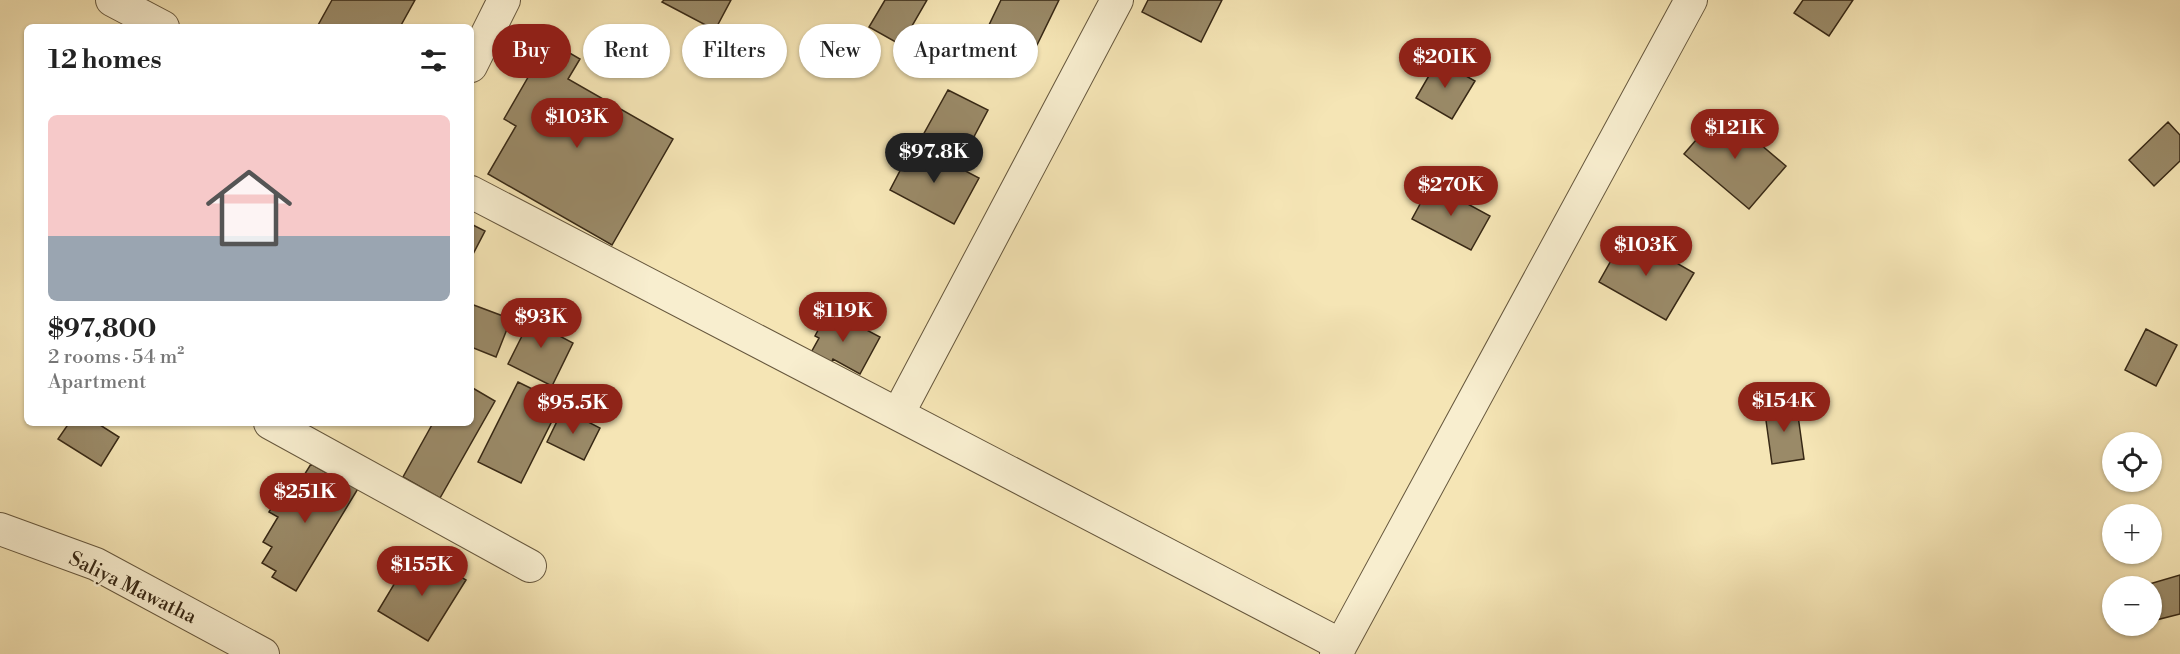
<!DOCTYPE html>
<html lang="en">
<head>
<meta charset="utf-8">
<style>
	:root { --surface:#fff; --page:#f2f2f2; --text:#222; --muted:#767676; --line:#e0e0e0; --accent:#8f2418 }
	body { margin:0; font-family:"Libre Bodoni",serif; background:var(--page); color:var(--text); height:100vh; display:flex; flex-direction:column; font-size:22px; white-space:nowrap }
	* { box-sizing:border-box; margin:0 }
	p { font-size:20px; color:var(--muted) }
	.icon { flex:none; width:33px; height:33px; fill:none; stroke:currentColor; stroke-width:2; stroke-linecap:round; stroke-linejoin:round }
	.map { position:relative; flex:1; overflow:hidden }
	.side { position:absolute; left:24px; top:24px; width:450px; height:402px; display:flex; flex-direction:column; background:var(--surface); border-radius:9px; box-shadow:0 2px 4px #0004 }
	.side>* { flex:none }
	.hud { position:absolute; left:492px; top:24px; width:570px; height:54px; display:flex; gap:12px }
	.controls { position:absolute; left:2102px; top:432px; display:grid; gap:12px }
	.controls a { display:grid; place-items:center; width:60px; height:60px; border-radius:50%; background:var(--surface); box-shadow:0 2px 4px #0004; font-size:30px }
	.price { position:absolute; translate:-50% -51px; padding:0 14px; border-radius:21px; background:var(--accent); color:#fff; font-size:20px; line-height:39px; filter:drop-shadow(0 2px 3px #0008) }
	.price::after { content:''; position:absolute; left:50%; top:36px; width:18px; height:14px; margin-left:-9px; background:inherit; clip-path:polygon(0 0,100% 0,50% 100%) }
	.price.selected { background:#222; color:#fff }
	ul { padding:0; list-style:none }
	li { display:grid; align-content:center; gap:12px; height:318px; padding:0 24px }
	li+li { border-top:2px solid var(--line) }
	li span { display:grid; place-items:center; height:186px; border-radius:9px; color:#555 }
	li>.icon { margin-inline-start:auto }
	span .icon { width:108px; height:108px; fill:#fffc; stroke-width:1 }
	li b { font-size:26px }
	h2 { display:flex; justify-content:space-between; align-items:center; height:72px; padding:0 24px; font-size:26px }
	.chip { padding:0 21px; border-radius:27px; background:var(--surface); box-shadow:0 2px 4px #0004; font-size:21px; line-height:54px }
	.chip.selected { background:var(--accent); color:#fff }
	.map>svg:first-child { display:block }
</style>
</head>
<body>
<div class="map">
<svg width="2180" height="654" viewBox="0 0 2180 654">
	<rect width="100%" height="100%" fill="#f5e5b5"/>
	<filter id="stains"><feTurbulence type="fractalNoise" baseFrequency=".00333" numOctaves="4"/><feColorMatrix values="0 0 0 0 .2 0 0 0 0 .09 0 0 0 0 .02 0 0 0 .5 -.17"/></filter>
	<radialGradient id="worn" r=".72"><stop offset=".6" stop-color="#630" stop-opacity="0"/><stop offset="1" stop-color="#630" stop-opacity=".3"/></radialGradient>
	<path fill="#9a8a68" stroke="#372815" stroke-width="1.5" d="M332,0h83l-15,27h-83z
		M664,0h67l-16,30 -53,-28z
		M885,0h42l-26,45 -32,-18z
		M1001,0h58l-23,47 -47,-22z
		M1148,0h74l-21,42 -59,-30z
		M1803,0h50l-24,36 -35,-23z
		M549,41l31,18 -12,20 105,60 -61,106 -124,-71 28,-48 -12,-7z
		M1438,60l37,21 -23,38 -36,-21z
		M948,90l40,20 -30,57 -41,-21z
		M1721,111l65,55 -37,43 -65,-55z
		M2168,122l12,13v26l-26,25 -25,-26z
		M914,144l65,34 -25,46 -64,-34z
		M1431,184l59,32 -19,34 -59,-31z
		M471,224l14,7 -14,27z
		M1626,234l68,39 -28,47 -67,-38z
		M471,304l40,15 -15,38 -25,-10z
		M541,306l19,10 -8,16 21,11 -21,43 -44,-22 22,-44 3,3z
		M829,310l51,27 -20,37 -27,-15 -5,10 -20,-11 11,-20 -4,-2z
		M2146,329l31,16 -21,41 -31,-16z
		M518,382l43,21 -40,80 -43,-21z
		M471,387l24,14 -55,97 -37,-21 30,-54h38z
		M1796,401l8,58 -32,5 -8,-58z
		M563,409l37,19 -16,32 -37,-18z
		M69,423h28l22,14 -18,29 -43,-27z
		M311,464l21,12 1,-3 26,14 -63,104 -24,-14 4,-6 -14,-8 10,-16 -9,-5 15,-25 -9,-5 15,-25 9,6z
		M411,556l16,10 4,-7 35,21 -38,61 -50,-30z
		M2180,575v39l-24,6 -5,-18v-16l-5,-1z"/>
	<g fill="none" stroke-linecap="round" stroke-linejoin="round">
		<g stroke="#66573d" stroke-width="34">
			<path id="street" d="M112,0l51,27
				M471,66l33,-66
				M471,192l870,453
				M898,414l219,-414
				M270,423l260,143
				M0,529l96,35 167,90
				M1336,654l355,-654"/>
		</g>
		<use href="#street" stroke="#f8eecf" stroke-width="32"/>
	</g>
	<g text-anchor="middle" stroke-width="5" stroke-linejoin="round" paint-order="stroke">
		<g font-size="20" fill="#372815" stroke="#f8eecf">
			<text transform="translate(133 587) rotate(26)" y="7">Saliya Mawatha</text>
		</g>
	</g>
	<rect width="100%" height="100%" filter="url(#stains)"/>
	<rect width="100%" height="100%" fill="url(#worn)"/>
</svg>
<div class="controls">
<a><svg class="icon" aria-label="locate" viewBox="0 0 24 24"><circle cx="12" cy="12" r="6"/><path d="M12 2v4M12 18v4M2 12h4M18 12h4"/></svg></a>
<a>+</a>
<a>−</a>
</div>
<b class="price" style="left:1445px;top:89px">$201K</b>
<b class="price" style="left:577px;top:149px">$103K</b>
<b class="price" style="left:1735px;top:160px">$121K</b>
<b class="price selected" style="left:934px;top:184px">$97.8K</b>
<b class="price" style="left:1451px;top:217px">$270K</b>
<b class="price" style="left:1646px;top:277px">$103K</b>
<b class="price" style="left:843px;top:343px">$119K</b>
<b class="price" style="left:541px;top:349px">$93K</b>
<b class="price" style="left:1784px;top:433px">$154K</b>
<b class="price" style="left:573px;top:435px">$95.5K</b>
<b class="price" style="left:305px;top:524px">$251K</b>
<b class="price" style="left:422px;top:597px">$155K</b>
<div class="hud">
<a class="chip selected">Buy</a>
<a class="chip">Rent</a>
<a class="chip">Filters</a>
<a class="chip">New</a>
<a class="chip">Apartment</a>
</div>
<section class="side">
<h2>12 homes<svg class="icon" aria-label="filters" viewBox="0 0 24 24"><path d="M4 7h16M4 17h16"/><circle cx="9" cy="7" r="2"/><circle cx="15" cy="17" r="2"/></svg></h2>
<ul>
<li><span style="background:linear-gradient(#f6c9c9 65%,#9aa5b1 0)"><svg class="icon" aria-label="home" viewBox="0 0 24 24"><path d="M3 11l9-7 9 7M6 9v11h12V9"/></svg></span><div><b>$97,800</b><p>2 rooms · 54 m²</p><p>Apartment</p></div></li>
</ul>
</section>
</div>
</body>
</html>
